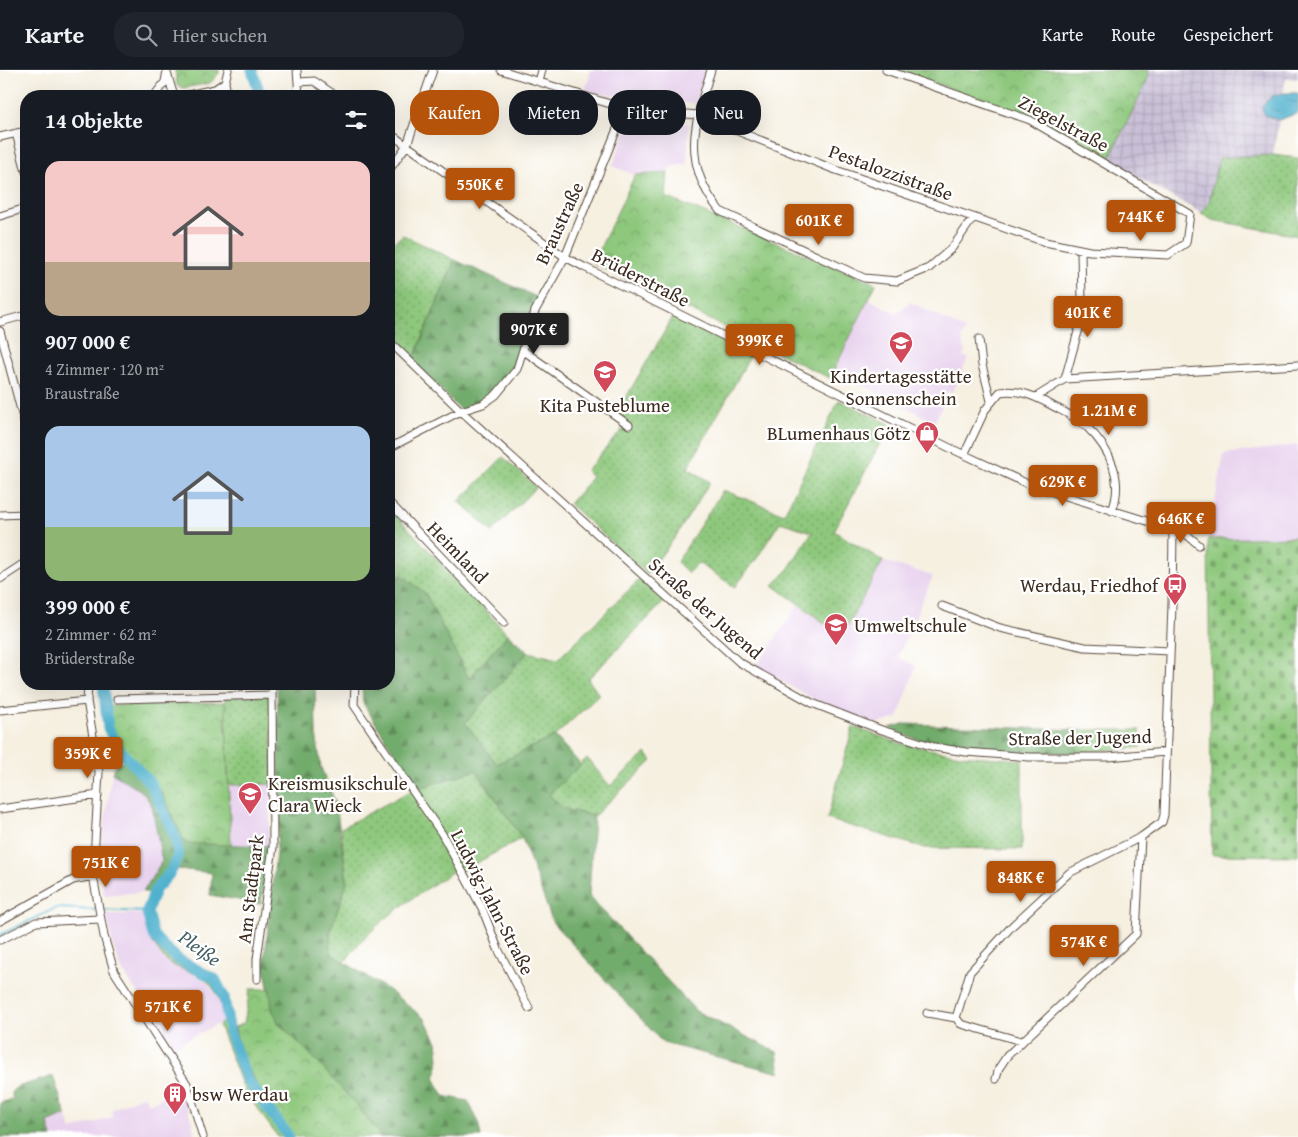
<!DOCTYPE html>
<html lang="de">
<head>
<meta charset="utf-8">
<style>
	:root { --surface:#171b24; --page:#20242c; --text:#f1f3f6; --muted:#9ea1a6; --line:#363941; --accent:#b45309 }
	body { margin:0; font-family:"Gentium Book Plus",serif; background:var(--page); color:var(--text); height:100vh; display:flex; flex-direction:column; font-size:19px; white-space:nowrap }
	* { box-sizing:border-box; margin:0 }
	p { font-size:16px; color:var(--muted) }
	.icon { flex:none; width:28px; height:28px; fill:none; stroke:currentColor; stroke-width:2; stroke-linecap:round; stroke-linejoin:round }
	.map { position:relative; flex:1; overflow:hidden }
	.sheet { position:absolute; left:20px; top:20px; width:375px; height:600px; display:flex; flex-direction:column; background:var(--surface); border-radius:20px; box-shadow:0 5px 20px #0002 }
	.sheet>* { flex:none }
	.guide { position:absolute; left:410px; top:20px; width:475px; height:45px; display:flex; gap:10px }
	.price { position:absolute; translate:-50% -42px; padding:0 11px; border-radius:5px; background:var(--accent); color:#fff; font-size:16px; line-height:32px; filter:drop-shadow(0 1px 2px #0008) }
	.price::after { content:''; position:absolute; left:50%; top:30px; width:15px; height:11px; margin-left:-8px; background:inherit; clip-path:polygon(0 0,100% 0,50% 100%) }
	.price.on { background:#222; color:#fff }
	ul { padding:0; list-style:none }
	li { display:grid; align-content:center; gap:10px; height:265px; padding:0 25px }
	li span { display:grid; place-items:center; height:155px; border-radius:15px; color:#555 }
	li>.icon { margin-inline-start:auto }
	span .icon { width:90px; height:90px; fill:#fffc; stroke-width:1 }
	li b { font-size:21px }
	h2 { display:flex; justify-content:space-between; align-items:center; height:60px; padding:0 25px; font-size:21px }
	.pill { padding:0 18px; border-radius:20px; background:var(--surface); box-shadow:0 5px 20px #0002; font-size:18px; line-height:45px }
	.pill.on { background:var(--accent); color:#fff }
	header { display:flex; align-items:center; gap:30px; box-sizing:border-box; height:70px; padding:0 25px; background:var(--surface); border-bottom:1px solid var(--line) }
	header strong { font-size:24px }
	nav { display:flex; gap:28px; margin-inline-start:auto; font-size:18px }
	.search { width:350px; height:45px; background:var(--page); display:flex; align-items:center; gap:12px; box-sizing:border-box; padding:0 18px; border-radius:20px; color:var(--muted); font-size:19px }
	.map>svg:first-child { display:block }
</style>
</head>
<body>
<header>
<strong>Karte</strong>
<div class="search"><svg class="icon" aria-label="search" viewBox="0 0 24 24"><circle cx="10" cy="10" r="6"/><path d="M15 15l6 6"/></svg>Hier suchen</div>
<nav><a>Karte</a><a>Route</a><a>Gespeichert</a></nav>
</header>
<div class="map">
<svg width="1298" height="1067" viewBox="0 0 1298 1067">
	<defs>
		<pattern id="industrial-grid" width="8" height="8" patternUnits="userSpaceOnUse" patternTransform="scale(1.25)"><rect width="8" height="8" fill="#c9bfd7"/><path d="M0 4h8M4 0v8" fill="none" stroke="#aea4b8"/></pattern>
		<pattern id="grass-dots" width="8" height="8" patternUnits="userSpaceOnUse" patternTransform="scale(1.25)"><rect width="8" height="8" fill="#8ec87d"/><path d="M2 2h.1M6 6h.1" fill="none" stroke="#75a366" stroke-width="1.8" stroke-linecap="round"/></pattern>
		<pattern id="forest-firs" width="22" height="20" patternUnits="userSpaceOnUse" patternTransform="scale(1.25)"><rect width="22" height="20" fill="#72ac6c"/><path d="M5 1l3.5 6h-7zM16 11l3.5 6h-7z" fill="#5f8c58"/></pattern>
		<pattern id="cemetery-stones" width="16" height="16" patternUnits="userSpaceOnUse" patternTransform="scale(1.25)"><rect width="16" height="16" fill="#8ec87d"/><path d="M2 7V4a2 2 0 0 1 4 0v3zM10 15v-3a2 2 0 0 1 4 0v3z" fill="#75a366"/></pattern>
		<pattern id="park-crowns" width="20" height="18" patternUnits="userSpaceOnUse" patternTransform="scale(1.25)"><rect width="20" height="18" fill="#8ec87d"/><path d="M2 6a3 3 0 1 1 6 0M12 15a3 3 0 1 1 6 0" fill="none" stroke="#75a366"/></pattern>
		<pattern id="water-ripples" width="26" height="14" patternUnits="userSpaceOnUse" patternTransform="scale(1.25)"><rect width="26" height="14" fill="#4fb1ce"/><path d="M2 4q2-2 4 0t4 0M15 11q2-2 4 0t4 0" fill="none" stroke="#4390a7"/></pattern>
	</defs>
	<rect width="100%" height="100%" fill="#fff"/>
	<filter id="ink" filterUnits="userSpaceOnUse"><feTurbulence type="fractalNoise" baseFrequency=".02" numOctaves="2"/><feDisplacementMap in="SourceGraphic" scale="10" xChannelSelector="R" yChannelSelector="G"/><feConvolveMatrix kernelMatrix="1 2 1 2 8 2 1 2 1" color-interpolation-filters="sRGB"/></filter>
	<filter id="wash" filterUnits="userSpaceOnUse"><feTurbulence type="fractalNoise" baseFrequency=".0096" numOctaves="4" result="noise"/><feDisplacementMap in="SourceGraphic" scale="20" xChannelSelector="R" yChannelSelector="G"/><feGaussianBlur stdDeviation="1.12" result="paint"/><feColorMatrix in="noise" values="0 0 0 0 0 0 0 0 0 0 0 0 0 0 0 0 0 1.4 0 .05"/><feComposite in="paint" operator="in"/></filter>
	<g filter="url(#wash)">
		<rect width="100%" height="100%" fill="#f6f0e1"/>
		<path fill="#e8d2ee" d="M591,0h115l-11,34 -110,-12z
			M636,47l53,7 -2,40 -17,3 -2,6 -33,2 -23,-9 19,-47z
			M868,229l29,14 13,-11 55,28 -3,8 1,10 3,3 -3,5 5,2 -16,34 -4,-1 -13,31 -101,-51z
			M1298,375v92l-90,2 16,-85z
			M883,491l50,15 -35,81 18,9 -18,52 -25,7 -56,-24 -61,-34 42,-62 44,31z
			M112,703l32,20 8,13 10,55 -19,31 -39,3 -5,-36z
			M272,714l-4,62 -37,-1 -2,-60z
			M106,844h37l2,10 46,49 16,9 14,22 3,17 -50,25 -52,-76 -9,-24z
			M180,1017l12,35 3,15h-143l-5,-14 19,-8 6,15 41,-13 -2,-7 33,-15 5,9z"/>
		<path fill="url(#industrial-grid)" d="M1148,0h150v9l-12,-1 -3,15 -12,4 -1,21 9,2 -6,35 -54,3 -10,44 -8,11 -93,-52 39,-80z"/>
		<path fill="url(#grass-dots)" stroke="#64794e" d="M1273,85l25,3v78l-86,-16 -11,-7 8,-11 10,-44z
			M403,165l52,25 -42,100 -24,-28v-89l3,1z
			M673,247l78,38 -63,113 22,14 -34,54 -29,38 -78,-70 23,-27 -6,-6 41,-47 -9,-13z
			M839,330l51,24 -56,107 49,30 -41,75 -69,-51 14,-14 25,-39 -32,-10 -25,39 -20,26 -37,-24 -10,10 -11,-11 46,-72 61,24z
			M503,387l33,30 -44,45 -33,-31z
			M389,438l119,126 -39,45 -44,-86 -24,-18 -12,16z
			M640,509l23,24 -75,76 11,16 -44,41 -58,28 -32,-41 63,-71 30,7z
			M272,625v89l-43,1 -4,-88z
			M853,657l49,17 59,11 61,5v89l-97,-1 -98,-29z
			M646,683l6,8 -58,55 -30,-7 -15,-15 38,-36 23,28z
			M476,700l46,68 -60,33 -3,-4c-40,28 -87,54 -115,96l-14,-10v-21l17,-50 -6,-54 71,-38z
			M170,798l8,2c-12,11 -26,26 -26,44 -1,26 27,41 46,51 5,3 13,5 16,9 18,21 17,50 26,75 11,33 33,60 53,88h-15l-33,-45 -26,-67 5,-4c-2,-14 -6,-29 -16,-39 -9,-9 -24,-11 -35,-17 -9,-5 -15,-14 -20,-22 -19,-31 -2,-51 17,-75z"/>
		<path fill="url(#forest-firs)" stroke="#566b45" d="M455,190l86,39 -24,70 -21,26 -35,16 -48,-51z
			M401,505l24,18 44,86 39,-45 20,18 -63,71 32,41 58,-28 26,29 -32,29 15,15 30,7 -5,80 107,115 81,41 3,21 -117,-30 -110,-120 -31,-85 -46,-68 -59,19 -54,-86 -1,-19h27v-93z
			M277,614h38l1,49 5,35 15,36 11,78 -17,50v21l57,36 38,30 12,23 2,17 -4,21 9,16 24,5 10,20 3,16h-100l-21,-28 -53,-58 -28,-27 -7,-15 -8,-44 16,-150z
			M904,654l172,6 1,23c-60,-2 -132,3 -188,-25z
			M128,688l33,33 24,52 83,3 -7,58 -51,-9 2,-22 -42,-5 -18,24h-9l19,-31 -10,-55 -8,-13 -32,-20 3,-7z
			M53,1006l13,39 -18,8 4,14h-52v-34l13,-4 -2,-7 6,-5z"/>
		<path fill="url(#cemetery-stones)" stroke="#64794e" d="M1298,467v319l-86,-1 -4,-316z"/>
		<path fill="url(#park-crowns)" stroke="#64794e" d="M175,0h44v3l-9,10 -27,5 -6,-3z
			M896,0h252l-1,11 -39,80 -77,-45z
			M668,103l-2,24 210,87 -46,94 -237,-115 42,-88z
			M225,632l6,143 -46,-2 -24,-52 -42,-42 -11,-21 -3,-22z
			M1076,660h64l1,17 -64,6z
			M250,919h19l3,20 7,15 28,27 53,58 21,28h-88c-25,-36 -51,-66 -58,-110l9,-4z"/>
		<path fill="url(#water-ripples)" stroke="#456e76" d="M1283,23h15v20l-19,7 -15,-5 -2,-8 9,-10z"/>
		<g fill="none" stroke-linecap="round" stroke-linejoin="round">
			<path stroke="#4fb1ce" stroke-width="2" d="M101,840l46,2
				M0,865l56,-27 40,2"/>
			<path stroke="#4fb1ce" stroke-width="11" d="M252,0l6,18 -1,8
				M103,614l5,44 11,21 32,35 25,55 2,17 -8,17 -15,17 -8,22 6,23 10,11 16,14 36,19 9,18 6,37 17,46 42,57"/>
		</g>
	</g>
	<g filter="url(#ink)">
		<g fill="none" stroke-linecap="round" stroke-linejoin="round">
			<g stroke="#57483b" stroke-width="9">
				<path id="minor" d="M297,0l2,26
					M501,0l122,38 74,7 136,54 212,73 45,9 78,4 18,-12 4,-29 -160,-94 -144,-50
					M711,0c-17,54 -30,93 9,141l144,67 33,3 32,-13 23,-20 21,-30
					M167,3l7,23
					M225,12l2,14
					M299,12l15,-1 22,15
					M539,12l3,-12
					M154,26l11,-14 2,-12
					M183,26l32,-7 10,-7 3,-12
					M16,63l10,39
					M389,63l176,124 19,10 368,182 78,36 143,44 13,5 13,11
					M0,67l26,-6
					M389,100l18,-25 26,-75
					M0,146l26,-8
					M0,252l26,-7
					M0,261l26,98
					M979,269l3,26 9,36
					M389,271l72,70 278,251 73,41 67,26 55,18 32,5 63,5h79l58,-5
					M524,281l105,74
					M1065,309l233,-14
					M1036,327l29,-18 14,-51 3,-25 -1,-53
					M389,378l72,-37 22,-7 13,-9 21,-26 18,-58 30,-54 58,-143v-6
					M964,385l21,-45 15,-18c19,-3 34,4 51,13 11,6 27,13 36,22 24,23 37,53 25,84
					M389,432l115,121
					M0,445l26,-1
					M0,509l26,-17
					M942,536l58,22 85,19 85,4
					M88,614l-1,17 12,71 -6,104 11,60 10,35 73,113 16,53
					M355,614l-1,21 88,129 40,74 16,41 31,59
					M117,629l155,-4
					M0,640l87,-9
					M0,739l98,-14
					M0,851l73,-41 20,-4
					M0,870l36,-18 64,-3
					M257,909v-20l16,-112 -1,-163
					M927,943l29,5 5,6 60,17
					M956,948l14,-46 42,-46 57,-53 72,-36 21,-15 2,-7 8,-210 1,-76
					M996,1009l3,-11 8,-12 129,-122 5,-97"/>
			</g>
			<use href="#minor" stroke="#fff" stroke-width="7"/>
		</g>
	</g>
	<defs>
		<g id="school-pin" transform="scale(1.25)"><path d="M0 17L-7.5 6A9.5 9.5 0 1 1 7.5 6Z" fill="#d1495b" stroke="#fff"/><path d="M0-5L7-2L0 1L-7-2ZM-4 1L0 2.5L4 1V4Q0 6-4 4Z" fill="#fff"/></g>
		<g id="shop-pin" transform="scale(1.25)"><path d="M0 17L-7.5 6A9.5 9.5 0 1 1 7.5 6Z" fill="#d1495b" stroke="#fff"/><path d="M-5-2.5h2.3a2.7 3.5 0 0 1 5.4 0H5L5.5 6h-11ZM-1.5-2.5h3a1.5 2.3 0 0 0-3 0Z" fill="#fff"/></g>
		<g id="bus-pin" transform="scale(1.25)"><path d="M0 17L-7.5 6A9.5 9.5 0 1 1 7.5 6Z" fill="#d1495b" stroke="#fff"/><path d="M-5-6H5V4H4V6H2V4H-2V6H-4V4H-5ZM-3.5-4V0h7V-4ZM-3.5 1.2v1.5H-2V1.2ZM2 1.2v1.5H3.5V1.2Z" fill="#fff"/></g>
		<g id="building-pin" transform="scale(1.25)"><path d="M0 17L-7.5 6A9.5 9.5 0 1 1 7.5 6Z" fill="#d1495b" stroke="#fff"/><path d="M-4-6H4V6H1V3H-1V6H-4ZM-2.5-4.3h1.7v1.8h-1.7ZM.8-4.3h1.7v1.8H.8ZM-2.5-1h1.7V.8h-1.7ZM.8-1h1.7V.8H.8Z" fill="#fff"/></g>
	</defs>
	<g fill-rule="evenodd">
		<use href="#school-pin" x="901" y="273"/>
		<use href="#school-pin" x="605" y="302"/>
		<use href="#shop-pin" x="927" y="363"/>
		<use href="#bus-pin" x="1175" y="515"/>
		<use href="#school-pin" x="836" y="555"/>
		<use href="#school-pin" x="250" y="724"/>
		<use href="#building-pin" x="175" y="1024"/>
	</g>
	<g text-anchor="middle" stroke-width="4.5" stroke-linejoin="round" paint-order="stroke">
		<g font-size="19" fill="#3b2a1e" stroke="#fff">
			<text transform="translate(1064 53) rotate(28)" y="7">Ziegelstraße</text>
			<text transform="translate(891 102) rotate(20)" y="7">Pestalozzistraße</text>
			<text transform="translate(559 153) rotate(-65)" y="7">Braustraße</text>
			<text transform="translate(641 207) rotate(27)" y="7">Brüderstraße</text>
			<text transform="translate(458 482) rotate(46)" y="7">Heimland</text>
			<text transform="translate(706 538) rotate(41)" y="7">Straße der Jugend</text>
			<text transform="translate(1080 667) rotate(-1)" y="7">Straße der Jugend</text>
			<text transform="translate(250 819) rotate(-83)" y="7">Am Stadtpark</text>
			<text transform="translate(493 832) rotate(63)" y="7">Ludwig-Jahn-Straße</text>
		</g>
		<g font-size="19" fill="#3b2a1e" stroke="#fff" text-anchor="start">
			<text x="901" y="313" text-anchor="middle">Kindertagesstätte<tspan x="901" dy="22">Sonnenschein</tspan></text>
			<text x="605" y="342" text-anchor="middle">Kita Pusteblume</text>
			<text x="910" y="370" text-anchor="end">BLumenhaus Götz</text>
			<text x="1158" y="522" text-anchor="end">Werdau, Friedhof</text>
			<text x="854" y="562">Umweltschule</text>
			<text x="268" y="720">Kreismusikschule<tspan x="268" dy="22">Clara Wieck</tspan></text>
			<text x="192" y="1031">bsw Werdau</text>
		</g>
		<g font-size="20" font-style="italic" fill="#436064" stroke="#fff">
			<text transform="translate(200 878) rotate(36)" y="7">Pleiße</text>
		</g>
	</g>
</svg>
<b class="price" style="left:480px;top:140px">550K €</b>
<b class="price" style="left:1141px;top:172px">744K €</b>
<b class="price" style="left:819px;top:176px">601K €</b>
<b class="price" style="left:1088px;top:268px">401K €</b>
<b class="price on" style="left:534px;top:285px">907K €</b>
<b class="price" style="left:760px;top:296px">399K €</b>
<b class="price" style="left:1109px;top:366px">1.21M €</b>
<b class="price" style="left:1063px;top:437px">629K €</b>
<b class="price" style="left:1181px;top:474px">646K €</b>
<b class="price" style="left:88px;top:709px">359K €</b>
<b class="price" style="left:106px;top:818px">751K €</b>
<b class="price" style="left:1021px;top:833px">848K €</b>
<b class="price" style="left:1084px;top:897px">574K €</b>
<b class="price" style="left:168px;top:962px">571K €</b>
<div class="guide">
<a class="pill on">Kaufen</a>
<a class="pill">Mieten</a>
<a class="pill">Filter</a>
<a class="pill">Neu</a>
</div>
<section class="sheet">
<h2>14 Objekte<svg class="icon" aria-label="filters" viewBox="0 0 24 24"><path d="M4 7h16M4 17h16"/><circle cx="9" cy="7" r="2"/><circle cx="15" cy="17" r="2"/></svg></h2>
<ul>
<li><span style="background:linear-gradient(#f6c9c9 65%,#b9a48a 0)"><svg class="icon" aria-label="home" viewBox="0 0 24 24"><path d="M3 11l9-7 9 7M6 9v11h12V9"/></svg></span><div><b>907 000 €</b><p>4 Zimmer · 120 m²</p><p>Braustraße</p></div></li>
<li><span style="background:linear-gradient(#a9c7e8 65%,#8fb573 0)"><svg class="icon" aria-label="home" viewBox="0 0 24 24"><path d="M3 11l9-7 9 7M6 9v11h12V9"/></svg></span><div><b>399 000 €</b><p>2 Zimmer · 62 m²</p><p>Brüderstraße</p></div></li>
</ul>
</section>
</div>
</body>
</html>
